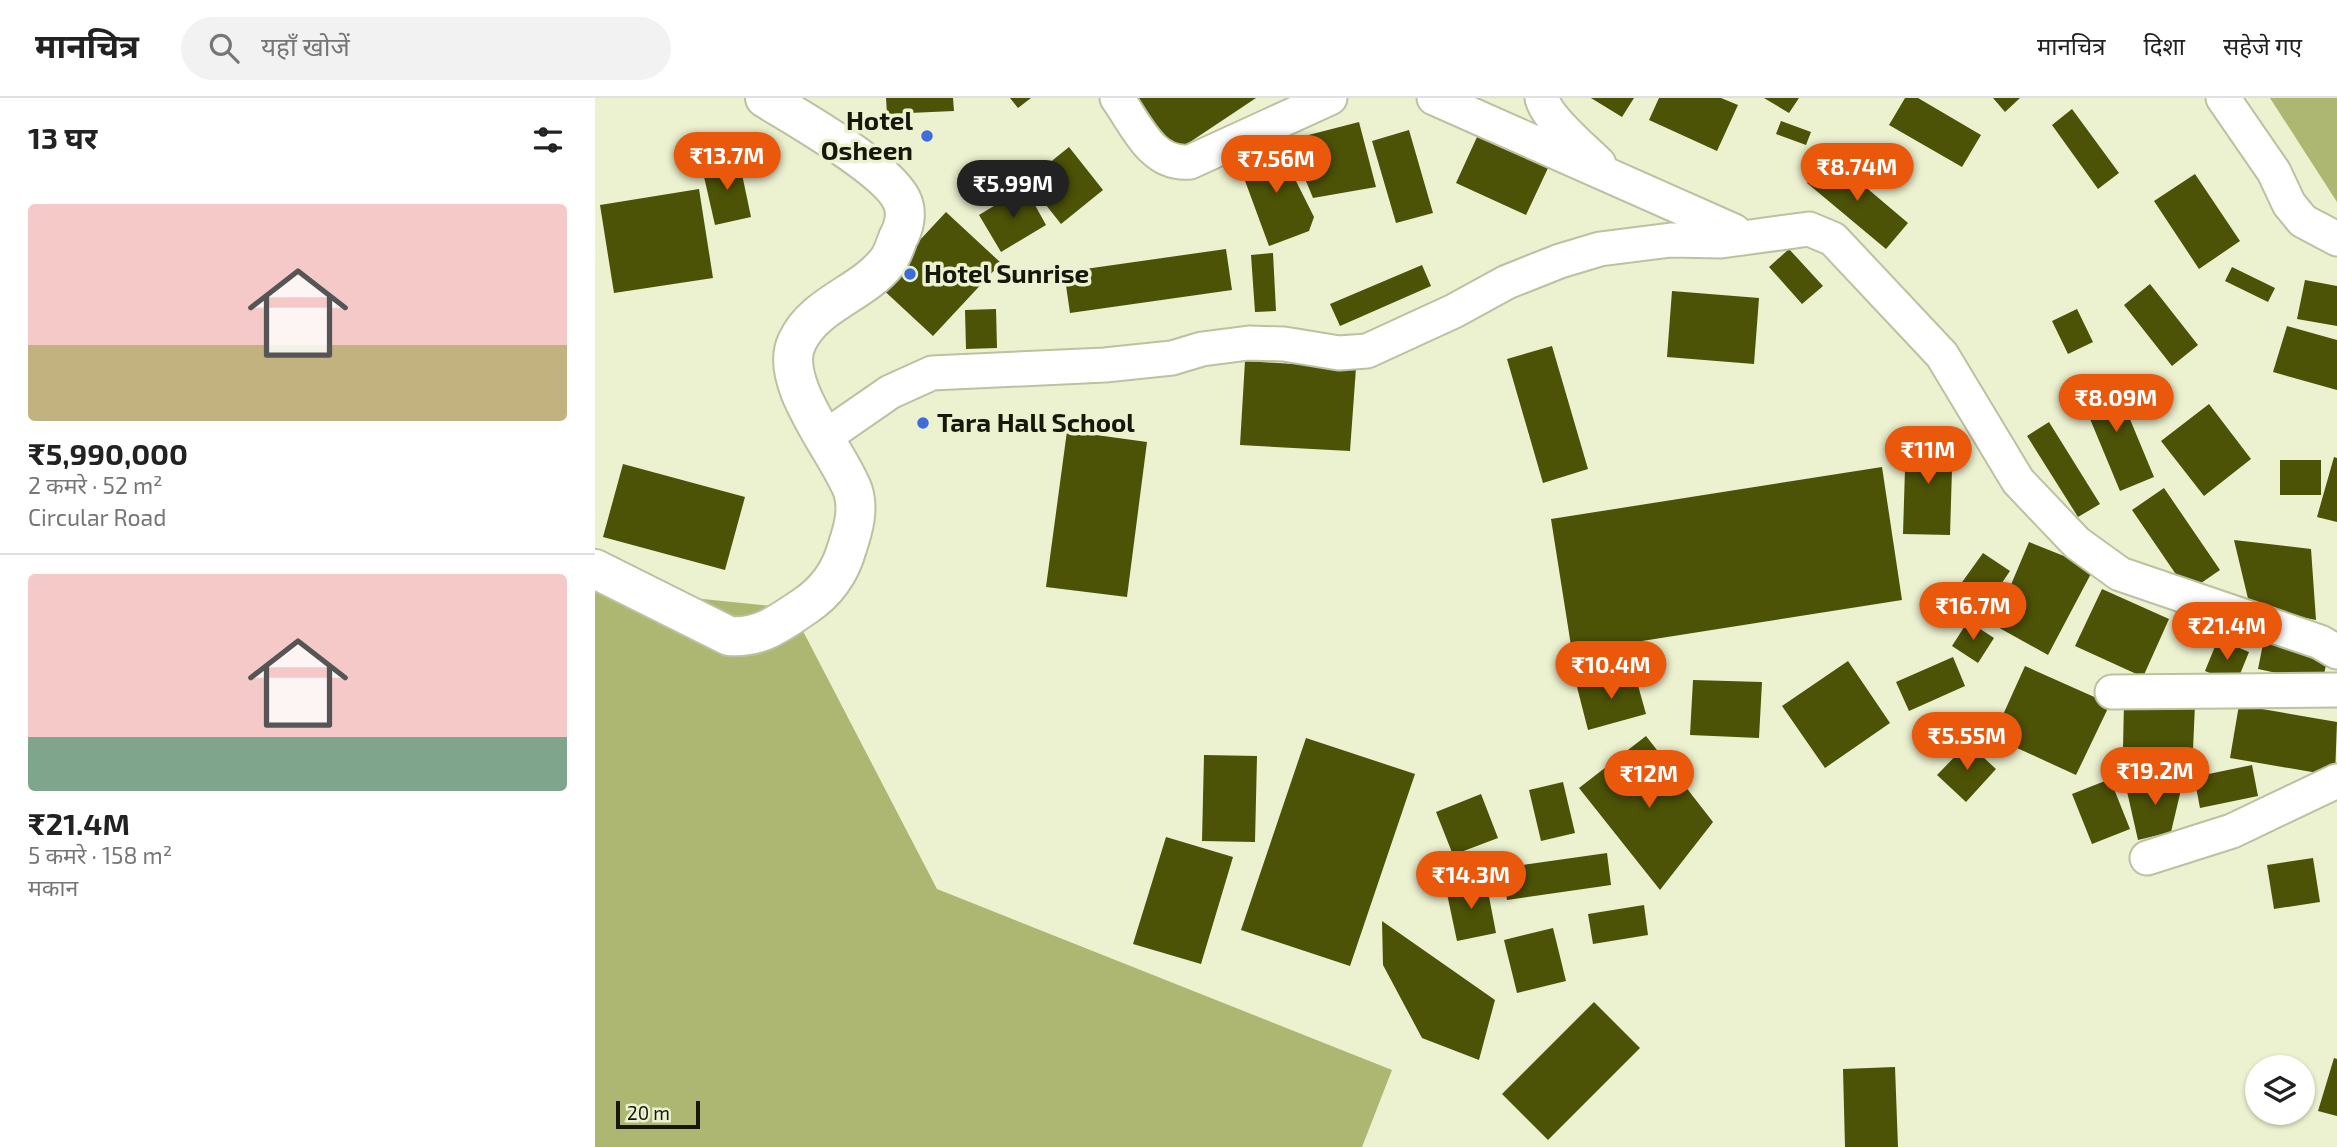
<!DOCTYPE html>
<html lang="hi">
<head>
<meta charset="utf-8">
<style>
	:root { --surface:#fff; --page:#f2f2f2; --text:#222; --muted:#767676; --line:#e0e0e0; --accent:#ea580c }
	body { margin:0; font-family:"Exo 2","Noto Sans Devanagari",sans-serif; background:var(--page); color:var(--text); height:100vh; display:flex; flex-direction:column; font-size:26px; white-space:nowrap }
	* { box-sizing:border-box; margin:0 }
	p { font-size:23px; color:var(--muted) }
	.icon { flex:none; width:38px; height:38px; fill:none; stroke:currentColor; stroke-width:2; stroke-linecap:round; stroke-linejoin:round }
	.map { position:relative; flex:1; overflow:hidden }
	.details { display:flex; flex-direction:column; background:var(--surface); width:595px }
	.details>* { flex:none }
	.controls { position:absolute; left:1650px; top:957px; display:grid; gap:14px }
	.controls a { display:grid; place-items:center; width:70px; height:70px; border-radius:50%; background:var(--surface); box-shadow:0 2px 5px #0004; font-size:35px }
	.scale { position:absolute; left:21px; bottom:18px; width:84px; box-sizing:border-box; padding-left:7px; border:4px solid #16180c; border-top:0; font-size:19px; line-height:24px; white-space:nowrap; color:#16180c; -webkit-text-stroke:5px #ecf1d0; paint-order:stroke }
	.price { position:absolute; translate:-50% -60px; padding:0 16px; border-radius:24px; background:var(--accent); color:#fff; font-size:23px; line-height:46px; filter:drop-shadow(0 2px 4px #0008) }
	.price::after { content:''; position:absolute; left:50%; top:42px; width:21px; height:16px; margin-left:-10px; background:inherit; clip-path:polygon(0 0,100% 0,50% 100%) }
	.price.current { background:#222; color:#fff }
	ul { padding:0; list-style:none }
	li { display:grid; align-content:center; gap:14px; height:371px; padding:0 28px }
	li+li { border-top:2px solid var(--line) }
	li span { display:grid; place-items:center; height:217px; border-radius:7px; color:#555 }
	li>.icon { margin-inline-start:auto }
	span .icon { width:126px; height:126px; fill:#fffc; stroke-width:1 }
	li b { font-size:30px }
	h2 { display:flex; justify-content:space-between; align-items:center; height:84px; padding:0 28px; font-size:30px }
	header { display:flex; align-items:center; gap:42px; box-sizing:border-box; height:98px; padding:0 35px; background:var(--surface); border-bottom:2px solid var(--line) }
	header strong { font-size:33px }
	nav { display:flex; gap:38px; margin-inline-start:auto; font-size:24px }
	.search { width:490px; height:63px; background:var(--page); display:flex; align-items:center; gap:18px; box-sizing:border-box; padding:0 24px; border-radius:38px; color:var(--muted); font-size:26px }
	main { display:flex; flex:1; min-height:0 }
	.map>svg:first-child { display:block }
</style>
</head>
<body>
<header>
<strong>मानचित्र</strong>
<div class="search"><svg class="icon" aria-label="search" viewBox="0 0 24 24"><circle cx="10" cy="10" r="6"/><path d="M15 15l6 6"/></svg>यहाँ खोजें</div>
<nav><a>मानचित्र</a><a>दिशा</a><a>सहेजे गए</a></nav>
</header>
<main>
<section class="details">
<h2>13 घर<svg class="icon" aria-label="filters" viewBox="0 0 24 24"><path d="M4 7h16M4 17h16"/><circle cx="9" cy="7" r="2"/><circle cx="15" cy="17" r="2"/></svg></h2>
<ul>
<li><span style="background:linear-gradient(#f6c9c9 65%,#c2b280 0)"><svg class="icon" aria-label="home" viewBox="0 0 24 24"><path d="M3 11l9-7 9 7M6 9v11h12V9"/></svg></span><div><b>₹5,990,000</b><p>2 कमरे · 52 m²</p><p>Circular Road</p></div></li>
<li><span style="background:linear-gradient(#f6c9c9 75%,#7fa58c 0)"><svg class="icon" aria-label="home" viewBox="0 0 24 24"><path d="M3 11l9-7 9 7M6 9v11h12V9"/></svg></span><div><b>₹21.4M</b><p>5 कमरे · 158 m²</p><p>मकान</p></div></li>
</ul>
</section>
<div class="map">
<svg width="1742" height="1049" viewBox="0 0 1742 1049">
	<rect width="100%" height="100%" fill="#ecf1d0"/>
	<path fill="#aeb772" d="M1675,0h67v104z
		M0,490l196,20 146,281 455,181 -30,77h-767z"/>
	<path fill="#4c5206" d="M291,0h67l1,13 -67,3z
		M415,0h21l-13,10z
		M535,0h126l-87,58z
		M996,0h43l-12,19z
		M1064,0h62l17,7 -21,46 -68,-31z
		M1169,0h35l-10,15z
		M1310,0h13l63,37 -19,32 -73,-42z
		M1398,0h27l-15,14z
		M1477,11l47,64 -21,16 -46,-64z
		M1186,23l30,11 -5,13 -30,-11z
		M764,24l17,65 -63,11 -24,-58z
		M814,32l24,83 -37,10 -24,-82z
		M882,39l71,31 -22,47 -70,-32z
		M682,45l37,74 -5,14 -40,15 -32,-87z
		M474,49l34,43 -42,34 -34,-43z
		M1234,58l79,67 -22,26 -79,-66z
		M144,62l12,57 -36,8 -13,-57z
		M1600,76l45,67 -41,28 -45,-68z
		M430,89l21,38 -45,27 -22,-37z
		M104,91l14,89 -99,15 -14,-88z
		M351,114l55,51 -68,73 -55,-51z
		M631,151l6,41 -162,23 -6,-41z
		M1194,151l34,37 -21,18 -33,-37z
		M678,155l3,58 -21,1 -4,-57z
		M827,167l9,21 -91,40 -10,-22z
		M1637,169l43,21 -7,14 -43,-21z
		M1710,182l32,6v40l-40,-7z
		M1555,186l48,61 -26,21 -48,-61z
		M1077,193l87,7 -5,66 -87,-7z
		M401,211l1,39 -31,1 -1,-39z
		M1482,211l16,33 -25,12 -16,-33z
		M1692,228l50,14v50l-64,-18z
		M957,248l36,123 -45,14 -36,-124z
		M650,263l111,7 -6,83 -110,-6z
		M1517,278l42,101 -34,14 -42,-101z
		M1614,306l42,55 -47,37 -43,-55z
		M1454,324l51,82 -22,13 -51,-81z
		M472,333l80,11 -20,155 -81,-10z
		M1311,338l47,1 -3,98 -47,-1z
		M1739,359l3,1v64l-20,-5z
		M1685,362h41v35h-41z
		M28,366l122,33 -20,73 -122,-33z
		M1287,369l20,133 -330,52 -21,-133z
		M1569,390l56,82 -32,22 -56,-82z
		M1639,442l77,9 5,71 -66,-13z
		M1434,444l65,26 -46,87 -54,-30z
		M1388,455l27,18 -32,47 -28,-19z
		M1507,491l67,30 -26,58 -68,-31z
		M1373,523l26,17 -16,25 -26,-17z
		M1623,541l31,13 -13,32 -31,-13z
		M1669,541l65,13 -7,31 -64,-14z
		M1358,559l12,29 -56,25 -13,-29z
		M1253,563l42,62 -65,45 -43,-62z
		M1430,568l85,38 -34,71 -83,-38z
		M1039,573l12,43 -58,16 -11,-43z
		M1098,582l69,2 -3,56 -69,-3z
		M1529,604l71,2 -2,46 -70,-2z
		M1644,607l98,17 -2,54 -105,-18z
		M1051,638l67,86 -53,68 -81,-102z
		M711,640l109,36 -65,192 -109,-36z
		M1373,645l28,26 -30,33 -29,-27z
		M609,657l53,1 -2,86 -53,-1z
		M1657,667l6,31 -58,12 -6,-31z
		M1589,679l-13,55 -33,8 -12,-53z
		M1515,681l20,50 -38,15 -20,-50z
		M968,684l12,51 -34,8 -12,-51z
		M886,696l17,44 -45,17 -17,-43z
		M571,739l67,20 -32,107 -68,-20z
		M1012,755l4,32 -104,15 -5,-32z
		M1718,760l7,44 -46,7 -7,-44z
		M891,783l10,52 -39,8 -11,-52z
		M1049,807l4,30 -55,9 -5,-30z
		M787,823l113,79 -16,60 -57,-22 -39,-73z
		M958,830l13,53 -49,12 -13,-53z
		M999,904l46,46 -92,92 -46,-46z
		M1739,960l3,1v57l-19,-5z
		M1300,969l3,80h-53l-2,-78z"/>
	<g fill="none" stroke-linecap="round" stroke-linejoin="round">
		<g stroke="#bcc1a1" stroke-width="37">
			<path id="street" d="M522,0c20,28 35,68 73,64l140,-64
				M839,0l300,133 6,7
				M947,0c4,20 42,51 57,66
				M1628,0l51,74 15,32 14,17 34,18
				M230,339l65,-45 42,-19 173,-8 67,-7 30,-9 47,-6 35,1 55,9 28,-2 87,-40 53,-29 53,-21 40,-12 71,-9 50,1 88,-12 24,10 109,116 76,126 59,62 43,31 200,68 17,10
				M1517,594l225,-2
				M1552,760l85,-27 105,-50"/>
		</g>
		<g stroke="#bcc1a1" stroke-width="42">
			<path id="primary" d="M0,471l134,67c30,3 51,-13 76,-30 21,-14 35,-33 42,-58 6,-18 12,-38 6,-57 -14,-38 -76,-109 -56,-149 17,-38 65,-48 90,-80 5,-6 8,-16 11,-24 6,-10 9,-24 5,-35 -12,-33 -106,-85 -138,-105"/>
		</g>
		<use href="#street" stroke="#fff" stroke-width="33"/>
		<use href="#primary" stroke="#fff" stroke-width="38"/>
	</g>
	<g fill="#3e6cdd" stroke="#ecf1d0" stroke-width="2.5">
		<circle cx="332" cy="38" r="7"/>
		<circle cx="315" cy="176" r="7"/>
		<circle cx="328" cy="325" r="7"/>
	</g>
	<g text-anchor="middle" stroke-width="7" stroke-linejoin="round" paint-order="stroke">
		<g font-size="26" font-weight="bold" fill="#16180c" stroke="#ecf1d0" text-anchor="start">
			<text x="318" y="32" text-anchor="end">Hotel<tspan x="318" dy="30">Osheen</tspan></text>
			<text x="329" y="185">Hotel Sunrise</text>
			<text x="342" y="334">Tara Hall School</text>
		</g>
	</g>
</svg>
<div class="controls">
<a><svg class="icon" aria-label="layers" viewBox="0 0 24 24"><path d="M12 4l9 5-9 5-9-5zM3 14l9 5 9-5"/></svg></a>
</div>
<div class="scale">20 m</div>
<b class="price" style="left:132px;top:94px">₹13.7M</b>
<b class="price" style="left:681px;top:97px">₹7.56M</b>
<b class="price" style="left:1262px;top:105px">₹8.74M</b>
<b class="price current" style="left:418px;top:122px">₹5.99M</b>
<b class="price" style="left:1521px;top:336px">₹8.09M</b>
<b class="price" style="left:1333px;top:388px">₹11M</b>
<b class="price" style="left:1378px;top:544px">₹16.7M</b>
<b class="price" style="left:1632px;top:564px">₹21.4M</b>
<b class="price" style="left:1016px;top:603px">₹10.4M</b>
<b class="price" style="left:1372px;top:674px">₹5.55M</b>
<b class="price" style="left:1560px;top:709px">₹19.2M</b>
<b class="price" style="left:1054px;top:712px">₹12M</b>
<b class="price" style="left:876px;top:813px">₹14.3M</b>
</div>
</main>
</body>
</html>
